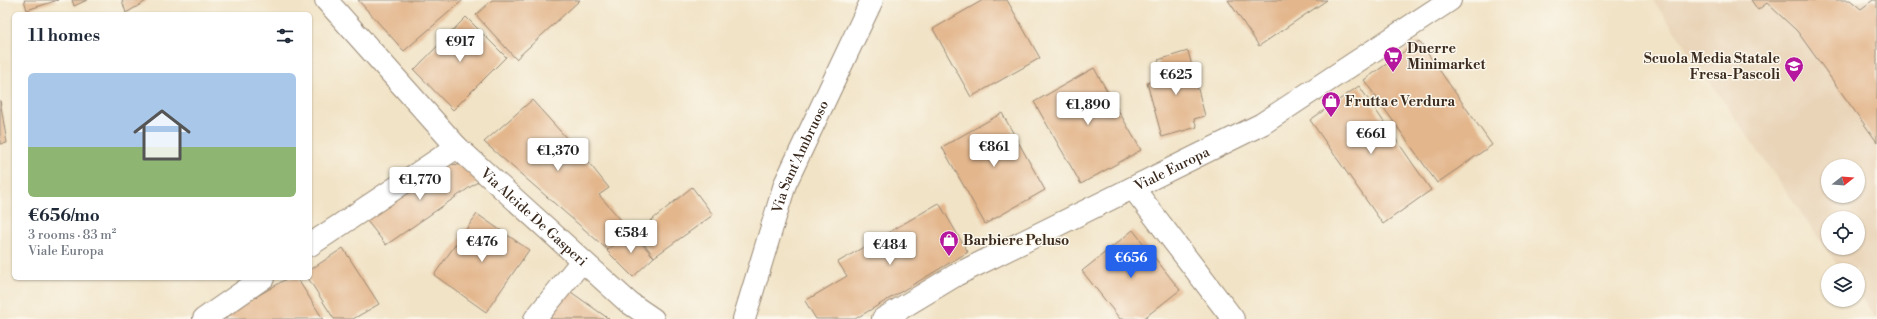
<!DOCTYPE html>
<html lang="en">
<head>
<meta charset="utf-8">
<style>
	:root { --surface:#fff; --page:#f2f2f3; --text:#1f2937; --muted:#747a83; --line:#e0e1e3; --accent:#2563eb }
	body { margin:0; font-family:"Libre Bodoni",serif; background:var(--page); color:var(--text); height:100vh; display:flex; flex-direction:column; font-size:15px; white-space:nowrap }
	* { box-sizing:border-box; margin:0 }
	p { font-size:13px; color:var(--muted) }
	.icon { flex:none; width:22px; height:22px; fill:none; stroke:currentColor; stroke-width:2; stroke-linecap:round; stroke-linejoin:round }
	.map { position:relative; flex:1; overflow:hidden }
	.side { position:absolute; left:12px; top:12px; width:300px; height:268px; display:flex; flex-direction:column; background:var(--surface); border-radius:6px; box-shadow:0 1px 3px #0004 }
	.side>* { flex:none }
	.needle { width:26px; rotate:73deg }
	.controls { position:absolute; left:1821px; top:159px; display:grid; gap:8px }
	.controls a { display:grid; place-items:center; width:44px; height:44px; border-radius:50%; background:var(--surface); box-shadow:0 1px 3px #0004; font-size:20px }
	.price { position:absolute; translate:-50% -34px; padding:0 9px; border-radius:4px; background:#fff; color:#222; font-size:13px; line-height:26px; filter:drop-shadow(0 1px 2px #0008) }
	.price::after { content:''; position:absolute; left:50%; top:24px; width:12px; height:9px; margin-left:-6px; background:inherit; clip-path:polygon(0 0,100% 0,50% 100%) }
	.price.current { background:var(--accent); color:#fff }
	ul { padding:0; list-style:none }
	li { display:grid; align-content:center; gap:8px; height:212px; padding:0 16px }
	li+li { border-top:1px solid var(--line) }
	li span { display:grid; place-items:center; height:124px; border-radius:6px; color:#555 }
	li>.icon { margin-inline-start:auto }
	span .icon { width:72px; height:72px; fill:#fffc; stroke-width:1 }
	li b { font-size:17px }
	h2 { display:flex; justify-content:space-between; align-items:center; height:48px; padding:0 16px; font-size:17px }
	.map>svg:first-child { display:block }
</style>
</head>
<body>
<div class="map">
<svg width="1877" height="319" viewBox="0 0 1877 319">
	<rect width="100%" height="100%" fill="#fbf7ec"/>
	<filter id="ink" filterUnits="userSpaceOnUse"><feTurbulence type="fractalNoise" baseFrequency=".025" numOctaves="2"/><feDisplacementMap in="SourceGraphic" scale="8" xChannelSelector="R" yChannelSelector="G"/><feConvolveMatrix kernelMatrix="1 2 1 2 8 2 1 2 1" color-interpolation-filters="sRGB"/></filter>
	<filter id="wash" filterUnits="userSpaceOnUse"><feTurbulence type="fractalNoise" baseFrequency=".012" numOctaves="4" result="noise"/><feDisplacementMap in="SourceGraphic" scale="16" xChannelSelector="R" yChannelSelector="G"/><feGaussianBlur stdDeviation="0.9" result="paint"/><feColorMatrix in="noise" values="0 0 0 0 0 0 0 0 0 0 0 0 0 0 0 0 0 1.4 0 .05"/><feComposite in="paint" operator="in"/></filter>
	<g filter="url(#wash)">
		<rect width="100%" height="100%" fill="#f1e3c6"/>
		<path fill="#e9d4b8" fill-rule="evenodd" d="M1653,0h224v319l-19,-25v-24h-17zM1828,166h30v30h-30zM1828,218h30v30h-30z"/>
		<g id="blocks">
			<path fill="#e3b68c" d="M24,0h34l-31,10z
				M72,0h15l-13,6z
				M122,0h26l-22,13z
				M358,0h105l-59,51z
				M492,0h88l-64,59 -40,-44z
				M983,0h24l33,58 -69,39 -38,-68z
				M1228,0h99l-68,46z
				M1751,0h99l11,9 12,-9h4v142l-80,-111 -30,-28 -9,7z
				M466,17l40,40 -53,53 -39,-40z
				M1419,41l73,104 -55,38 -73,-103z
				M1188,51l17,65 -11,3 3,8 -35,10 -15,-54 16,-4 -5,-19z
				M1094,68l47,82 -60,34 -47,-82z
				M1359,86l72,104 -48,34 -73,-104z
				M0,100l7,43 -7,1z
				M532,100l57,63 20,25 -10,7 30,34 -21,21 -124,-108z
				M1002,113l43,77 -60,34 -43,-77z
				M441,163l19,2 19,16 -93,64 -22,-28z
				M692,187l21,28 -59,42 -18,-24z
				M939,203l29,49 -113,67h-39l-11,-18 42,-25 -9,-14z
				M477,214l52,36 -43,62 -52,-37z
				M629,230l25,27 -21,20 -26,-26z
				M1133,230l47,60 -37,29h-23l-38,-48z
				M343,248l36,56 -26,15h-19l-26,-41h2v-8z
				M288,278h9l26,41h-105z
				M568,290l41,29h-61z"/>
		</g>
	</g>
	<g filter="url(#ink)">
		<use href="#blocks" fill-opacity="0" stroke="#968672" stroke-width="1"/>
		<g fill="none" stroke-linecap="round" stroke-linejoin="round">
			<g stroke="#968672" stroke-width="24">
				<g id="minor">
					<path id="s1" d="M326,0l131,147 171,155 25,17"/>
					<path d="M1133,188l100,131"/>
					<path d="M310,245l147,-98"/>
					<path d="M204,319l59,-41"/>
					<path d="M535,319l47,-58"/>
					<path id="s2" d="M744,319l41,-135 87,-184"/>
					<path id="s3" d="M883,319l73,-44 306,-151 188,-124"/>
				</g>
			</g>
			<use href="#minor" stroke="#fff" stroke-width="22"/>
		</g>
	</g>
	<defs>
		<g id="supermarket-pin" transform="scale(1)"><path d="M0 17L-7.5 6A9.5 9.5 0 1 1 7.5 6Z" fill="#b5179e" stroke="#fbf7ec"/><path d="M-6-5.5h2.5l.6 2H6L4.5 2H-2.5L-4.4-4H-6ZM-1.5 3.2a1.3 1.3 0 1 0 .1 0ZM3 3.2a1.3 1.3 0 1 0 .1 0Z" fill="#fff"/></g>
		<g id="school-pin" transform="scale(1)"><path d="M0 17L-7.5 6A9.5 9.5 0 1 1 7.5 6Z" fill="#b5179e" stroke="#fbf7ec"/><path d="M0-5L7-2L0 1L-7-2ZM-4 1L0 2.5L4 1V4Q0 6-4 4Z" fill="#fff"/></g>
		<g id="shop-pin" transform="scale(1)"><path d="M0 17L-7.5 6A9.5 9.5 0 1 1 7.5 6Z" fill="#b5179e" stroke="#fbf7ec"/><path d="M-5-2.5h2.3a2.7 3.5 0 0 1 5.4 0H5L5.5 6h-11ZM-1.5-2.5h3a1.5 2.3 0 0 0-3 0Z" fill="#fff"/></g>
	</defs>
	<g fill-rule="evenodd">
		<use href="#supermarket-pin" x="1393" y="56"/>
		<use href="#school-pin" x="1794" y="66"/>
		<use href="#shop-pin" x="1331" y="101"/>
		<use href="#shop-pin" x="949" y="240"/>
	</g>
	<g text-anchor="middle" stroke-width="3" stroke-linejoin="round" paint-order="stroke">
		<g font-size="14" font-weight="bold" fill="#3b2a1e" stroke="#fbf7ec" text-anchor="start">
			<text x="1407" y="53">Duerre<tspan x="1407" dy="16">Minimarket</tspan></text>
			<text x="1780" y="63" text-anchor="end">Scuola Media Statale<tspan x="1780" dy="16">Fresa-Pascoli</tspan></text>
			<text x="1345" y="106">Frutta e Verdura</text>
			<text x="963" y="245">Barbiere Peluso</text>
		</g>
		<g font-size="14" fill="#3b2a1e" stroke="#fbf7ec">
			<text dy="5" stroke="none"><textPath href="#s2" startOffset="172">Via Sant'Ambruoso</textPath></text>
			<text dy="5" stroke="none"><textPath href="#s3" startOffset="326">Viale Europa</textPath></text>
			<text dy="5" stroke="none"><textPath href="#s1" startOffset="301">Via Alcide De Gasperi</textPath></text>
		</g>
	</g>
</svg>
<div class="controls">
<a><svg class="needle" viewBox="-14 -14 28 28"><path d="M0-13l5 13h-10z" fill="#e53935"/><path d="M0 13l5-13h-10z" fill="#747a83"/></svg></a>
<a><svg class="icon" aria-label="locate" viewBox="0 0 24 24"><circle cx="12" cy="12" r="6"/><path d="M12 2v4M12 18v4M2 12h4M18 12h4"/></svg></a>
<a><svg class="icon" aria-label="layers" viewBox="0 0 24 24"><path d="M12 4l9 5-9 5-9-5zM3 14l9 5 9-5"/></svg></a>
</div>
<b class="price" style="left:460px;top:63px">€917</b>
<b class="price" style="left:1176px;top:96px">€625</b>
<b class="price" style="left:1088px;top:126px">€1,890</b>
<b class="price" style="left:1371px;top:155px">€661</b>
<b class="price" style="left:994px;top:168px">€861</b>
<b class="price" style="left:558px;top:172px">€1,370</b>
<b class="price" style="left:420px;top:201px">€1,770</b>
<b class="price" style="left:631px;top:254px">€584</b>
<b class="price" style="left:482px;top:263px">€476</b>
<b class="price" style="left:890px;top:266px">€484</b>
<b class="price current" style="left:1131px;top:279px">€656</b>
<section class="side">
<h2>11 homes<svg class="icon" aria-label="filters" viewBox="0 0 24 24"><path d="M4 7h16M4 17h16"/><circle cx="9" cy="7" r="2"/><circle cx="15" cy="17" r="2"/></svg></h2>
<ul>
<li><span style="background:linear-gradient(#a9c7e8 60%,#8fb573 0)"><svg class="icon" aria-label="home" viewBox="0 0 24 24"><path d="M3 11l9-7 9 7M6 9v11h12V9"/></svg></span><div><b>€656/mo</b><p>3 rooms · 83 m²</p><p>Viale Europa</p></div></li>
</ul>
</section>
</div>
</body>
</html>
